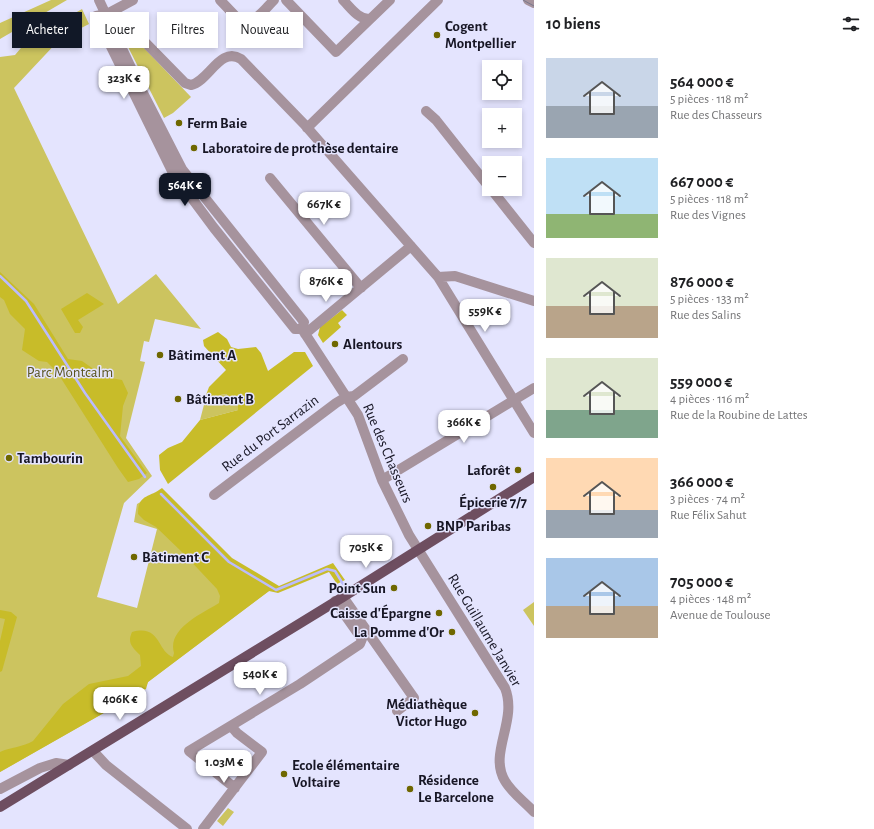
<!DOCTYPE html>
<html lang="fr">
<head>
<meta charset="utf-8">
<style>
	:root { --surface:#fff; --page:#f6f6f6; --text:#202124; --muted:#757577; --accent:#111827 }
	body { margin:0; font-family:"Alegreya Sans",sans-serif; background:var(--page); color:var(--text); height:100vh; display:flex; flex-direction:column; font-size:15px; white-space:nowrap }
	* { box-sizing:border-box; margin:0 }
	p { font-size:13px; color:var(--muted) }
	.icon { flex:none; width:22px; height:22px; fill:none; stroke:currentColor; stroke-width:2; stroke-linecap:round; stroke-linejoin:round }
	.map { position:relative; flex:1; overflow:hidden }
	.side { display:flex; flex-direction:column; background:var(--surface); width:340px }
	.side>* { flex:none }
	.hud { position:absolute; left:12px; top:12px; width:380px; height:36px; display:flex; gap:8px }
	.controls { position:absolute; left:482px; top:60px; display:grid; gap:8px }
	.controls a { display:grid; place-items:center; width:40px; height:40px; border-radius:0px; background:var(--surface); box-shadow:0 2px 6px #0003; font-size:20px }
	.price { position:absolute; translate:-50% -34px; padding:0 9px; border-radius:8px; background:#fff; color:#222; font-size:13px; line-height:26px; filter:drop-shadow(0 1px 2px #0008) }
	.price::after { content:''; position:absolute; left:50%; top:24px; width:12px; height:9px; margin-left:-6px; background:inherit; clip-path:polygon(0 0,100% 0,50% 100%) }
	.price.current { background:var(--accent); color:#fff }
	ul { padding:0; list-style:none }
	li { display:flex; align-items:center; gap:12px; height:100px; padding:0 12px }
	li span { display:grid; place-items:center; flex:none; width:112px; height:80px; border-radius:0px; color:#555 }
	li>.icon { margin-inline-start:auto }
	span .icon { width:48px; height:48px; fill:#fffc; stroke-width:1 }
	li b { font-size:17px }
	h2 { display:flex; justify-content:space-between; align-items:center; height:48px; padding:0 12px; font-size:17px }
	.pill { padding:0 14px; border-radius:0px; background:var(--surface); box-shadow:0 2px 6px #0003; font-size:14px; line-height:36px }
	.pill.current { background:var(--accent); color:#fff }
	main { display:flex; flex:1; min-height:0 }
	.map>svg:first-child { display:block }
</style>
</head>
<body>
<main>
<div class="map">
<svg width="534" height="829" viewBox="0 0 534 829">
	<rect width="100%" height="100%" fill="#e4e4fe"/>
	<path fill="#ccc45f" d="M51,0h16l-67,39v-16z
		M82,9l7,15 -29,15 -46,49 104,216 38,-30 45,55 -46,-10 -6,23 -5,-1 -4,20 5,1 -19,76 26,38 -28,27 -27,94 40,11 20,-79 -23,-7 3,-18 19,-11 113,98 -121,91 -4,8 -144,82v-715l15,-2 11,-13z
		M130,37l16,13 45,47 -18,16 -9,5 -38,-75v-4z
		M226,394l12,11v5l-38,10 6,-23 3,4 6,-5z
		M534,602v24l-11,-16z
		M228,808l6,4 -11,14 -6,-5z"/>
	<path fill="#c8bc29" d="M0,272l34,32 34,55 14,2 23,16 17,3 6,13 -5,13 -3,30 27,37 -8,6 -11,3 -10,-14 -61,-96 -10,-10 -8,-1 -17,-11 3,-21 -15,-15 -6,-14 -4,-3z
		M87,293l17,11 -26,16 5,7 -3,6h-5l-14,-24z
		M342,310l5,5 -9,8 3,4 -18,16 -5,-8 2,-8z
		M218,332l9,7 4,8 7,2 18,-2 5,6 7,18 26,-19h11l8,14 -145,118 -8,-14 -1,-15 9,-7 14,-6 18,-22 38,-10v-5l-12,-11 -11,2 -6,5 -3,-6 3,-8 17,-17 -22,-24 -1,-6z
		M162,488l70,70 47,28 54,-23 12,17 -8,4 -8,-12 -51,21 -9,-2 -121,91 -2,7 -146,83v-20c11,-5 23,-5 33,-11l30,-37 26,-20 39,-8 13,-10 -1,-11c-8,-8 -13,-12 -8,-23 29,-8 25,20 41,25l1,-4c-7,-24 27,-39 45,-50l1,-7 -3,-7 -34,-36 -27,-26 -12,-7 -6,-6c0,-20 11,-16 24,-26z
		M0,610l11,2 6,5 -15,54 -2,1v-31l5,-22 -5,-1z"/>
	<path fill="#bbbbfd" d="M342,199l3,6 -6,8 -5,-6z"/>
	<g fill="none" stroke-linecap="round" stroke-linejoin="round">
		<path stroke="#bbbbfd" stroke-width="2.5" d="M0,276l26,25 59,92 60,84
			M161,494l68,68 47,28 51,-21 8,2 8,13"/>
		<path stroke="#a6939d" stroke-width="10" d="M99,0l43,91 40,78 122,153 -2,7 56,86 24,65 27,55 96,153c13,33 -17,65 0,93 7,12 20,21 29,31
			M133,0l-26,14 -11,2 77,157 41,55 81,101h7
			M220,0l21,22c15,1 24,-13 33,-22
			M286,0l50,52 54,-52
			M343,0c8,8 15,19 26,19
			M528,0l6,3
			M118,39c5,-7 10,-8 18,-6l49,50 6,2c18,-4 29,-39 50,-26l63,65 134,153 96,156
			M426,111l10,9 53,67
			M307,128l131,-128
			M270,178l91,110
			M491,189l43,54
			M438,277l17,-1 79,25
			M305,334l106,-88
			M382,480l152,-92
			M214,495l122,-92 10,-6 8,-1 49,-37
			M343,597l71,101 -17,13
			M93,751l13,14 81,64
			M235,788l-46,-37 111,-67 60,-40 2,-5 -27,-38
			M0,789l40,-21 16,-5 13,2
			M203,829l59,-77 -25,-19 -6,-7"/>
		<path stroke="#6e4e60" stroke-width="10" d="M0,807l343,-210 191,-120"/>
		<path stroke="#79788d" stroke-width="1" d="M523,0l11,6"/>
	</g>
	<g fill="#6f6700" stroke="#e4e4fe" stroke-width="1.5">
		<circle cx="437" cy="35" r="4"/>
		<circle cx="179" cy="123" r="4"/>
		<circle cx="194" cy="148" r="4"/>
		<circle cx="335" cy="344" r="4"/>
		<circle cx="160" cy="355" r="4"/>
		<circle cx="178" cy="399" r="4"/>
		<circle cx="9" cy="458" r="4"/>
		<circle cx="518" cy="470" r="4"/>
		<circle cx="493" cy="487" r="4"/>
		<circle cx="428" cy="526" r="4"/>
		<circle cx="134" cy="557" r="4"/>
		<circle cx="394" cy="588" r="4"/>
		<circle cx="439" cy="613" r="4"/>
		<circle cx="452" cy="632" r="4"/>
		<circle cx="475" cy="713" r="4"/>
		<circle cx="284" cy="774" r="4"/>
		<circle cx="410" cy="789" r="4"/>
	</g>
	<g text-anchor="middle" stroke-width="3" stroke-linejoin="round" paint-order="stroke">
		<g font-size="15" font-weight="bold" fill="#171625" stroke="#e4e4fe" text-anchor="start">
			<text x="445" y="31">Cogent<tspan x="445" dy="17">Montpellier</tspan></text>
			<text x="187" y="128">Ferm Baie</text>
			<text x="202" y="153">Laboratoire de prothèse dentaire</text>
			<text x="343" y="349">Alentours</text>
			<text x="168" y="360">Bâtiment A</text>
			<text x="186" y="404">Bâtiment B</text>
			<text x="17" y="463">Tambourin</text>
			<text x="510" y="475" text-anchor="end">Laforêt</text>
			<text x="493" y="507" text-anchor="middle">Épicerie 7/7</text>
			<text x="436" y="531">BNP Paribas</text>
			<text x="142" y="562">Bâtiment C</text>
			<text x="386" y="593" text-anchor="end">Point Sun</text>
			<text x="431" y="618" text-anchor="end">Caisse d'Épargne</text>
			<text x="444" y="637" text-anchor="end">La Pomme d'Or</text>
			<text x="467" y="709" text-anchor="end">Médiathèque<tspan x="467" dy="17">Victor Hugo</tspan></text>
			<text x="292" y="770">Ecole élémentaire<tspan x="292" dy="17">Voltaire</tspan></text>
			<text x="418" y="785">Résidence<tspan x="418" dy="17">Le Barcelone</tspan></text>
		</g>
		<g font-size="15" fill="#59541e" stroke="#e4e4fe">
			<text x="70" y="377">Parc Montcalm</text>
		</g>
		<g font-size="15" fill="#171625" stroke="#e4e4fe">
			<text transform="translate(270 433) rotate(-37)" y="5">Rue du Port Sarrazin</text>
			<text transform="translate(388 453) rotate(67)" y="5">Rue des Chasseurs</text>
			<text transform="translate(485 630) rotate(59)" y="5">Rue Guillaume Janvier</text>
		</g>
	</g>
</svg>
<div class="controls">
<a><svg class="icon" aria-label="locate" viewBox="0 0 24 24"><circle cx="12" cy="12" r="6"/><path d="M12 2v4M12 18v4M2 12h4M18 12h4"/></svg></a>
<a>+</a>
<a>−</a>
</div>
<b class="price" style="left:124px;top:100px">323K €</b>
<b class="price current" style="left:185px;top:207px">564K €</b>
<b class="price" style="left:324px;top:226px">667K €</b>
<b class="price" style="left:326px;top:303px">876K €</b>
<b class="price" style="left:485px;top:333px">559K €</b>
<b class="price" style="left:464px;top:444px">366K €</b>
<b class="price" style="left:366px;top:569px">705K €</b>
<b class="price" style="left:260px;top:696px">540K €</b>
<b class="price" style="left:120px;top:721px">406K €</b>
<b class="price" style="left:224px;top:784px">1.03M €</b>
<div class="hud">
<a class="pill current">Acheter</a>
<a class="pill">Louer</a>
<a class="pill">Filtres</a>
<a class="pill">Nouveau</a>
</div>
</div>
<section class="side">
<h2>10 biens<svg class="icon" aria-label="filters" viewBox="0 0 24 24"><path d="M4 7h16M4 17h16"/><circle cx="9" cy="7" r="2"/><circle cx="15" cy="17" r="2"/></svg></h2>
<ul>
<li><span style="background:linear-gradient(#c9d6e8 60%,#9aa5b1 0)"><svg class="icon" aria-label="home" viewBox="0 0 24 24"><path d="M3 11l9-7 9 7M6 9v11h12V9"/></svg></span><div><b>564 000 €</b><p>5 pièces · 118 m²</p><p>Rue des Chasseurs</p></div></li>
<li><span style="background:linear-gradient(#bfe0f5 70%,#8fb573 0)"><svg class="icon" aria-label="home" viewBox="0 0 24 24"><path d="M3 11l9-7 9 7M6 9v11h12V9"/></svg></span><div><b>667 000 €</b><p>5 pièces · 118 m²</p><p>Rue des Vignes</p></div></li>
<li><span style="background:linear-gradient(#dfe7d0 60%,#b9a48a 0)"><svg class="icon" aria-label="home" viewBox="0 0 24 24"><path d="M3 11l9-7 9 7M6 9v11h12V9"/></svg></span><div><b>876 000 €</b><p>5 pièces · 133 m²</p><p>Rue des Salins</p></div></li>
<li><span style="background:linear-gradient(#dfe7d0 65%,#7fa58c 0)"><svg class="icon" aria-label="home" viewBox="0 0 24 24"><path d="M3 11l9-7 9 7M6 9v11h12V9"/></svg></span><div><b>559 000 €</b><p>4 pièces · 116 m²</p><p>Rue de la Roubine de Lattes</p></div></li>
<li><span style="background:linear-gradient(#ffd9b3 65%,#9aa5b1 0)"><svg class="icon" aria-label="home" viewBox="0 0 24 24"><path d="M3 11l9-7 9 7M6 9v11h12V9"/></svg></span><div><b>366 000 €</b><p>3 pièces · 74 m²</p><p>Rue Félix Sahut</p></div></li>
<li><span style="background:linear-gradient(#a9c7e8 60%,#b9a48a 0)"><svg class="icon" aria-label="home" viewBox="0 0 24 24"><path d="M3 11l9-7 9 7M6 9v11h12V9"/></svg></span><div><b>705 000 €</b><p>4 pièces · 148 m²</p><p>Avenue de Toulouse</p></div></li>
</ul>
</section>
</main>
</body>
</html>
